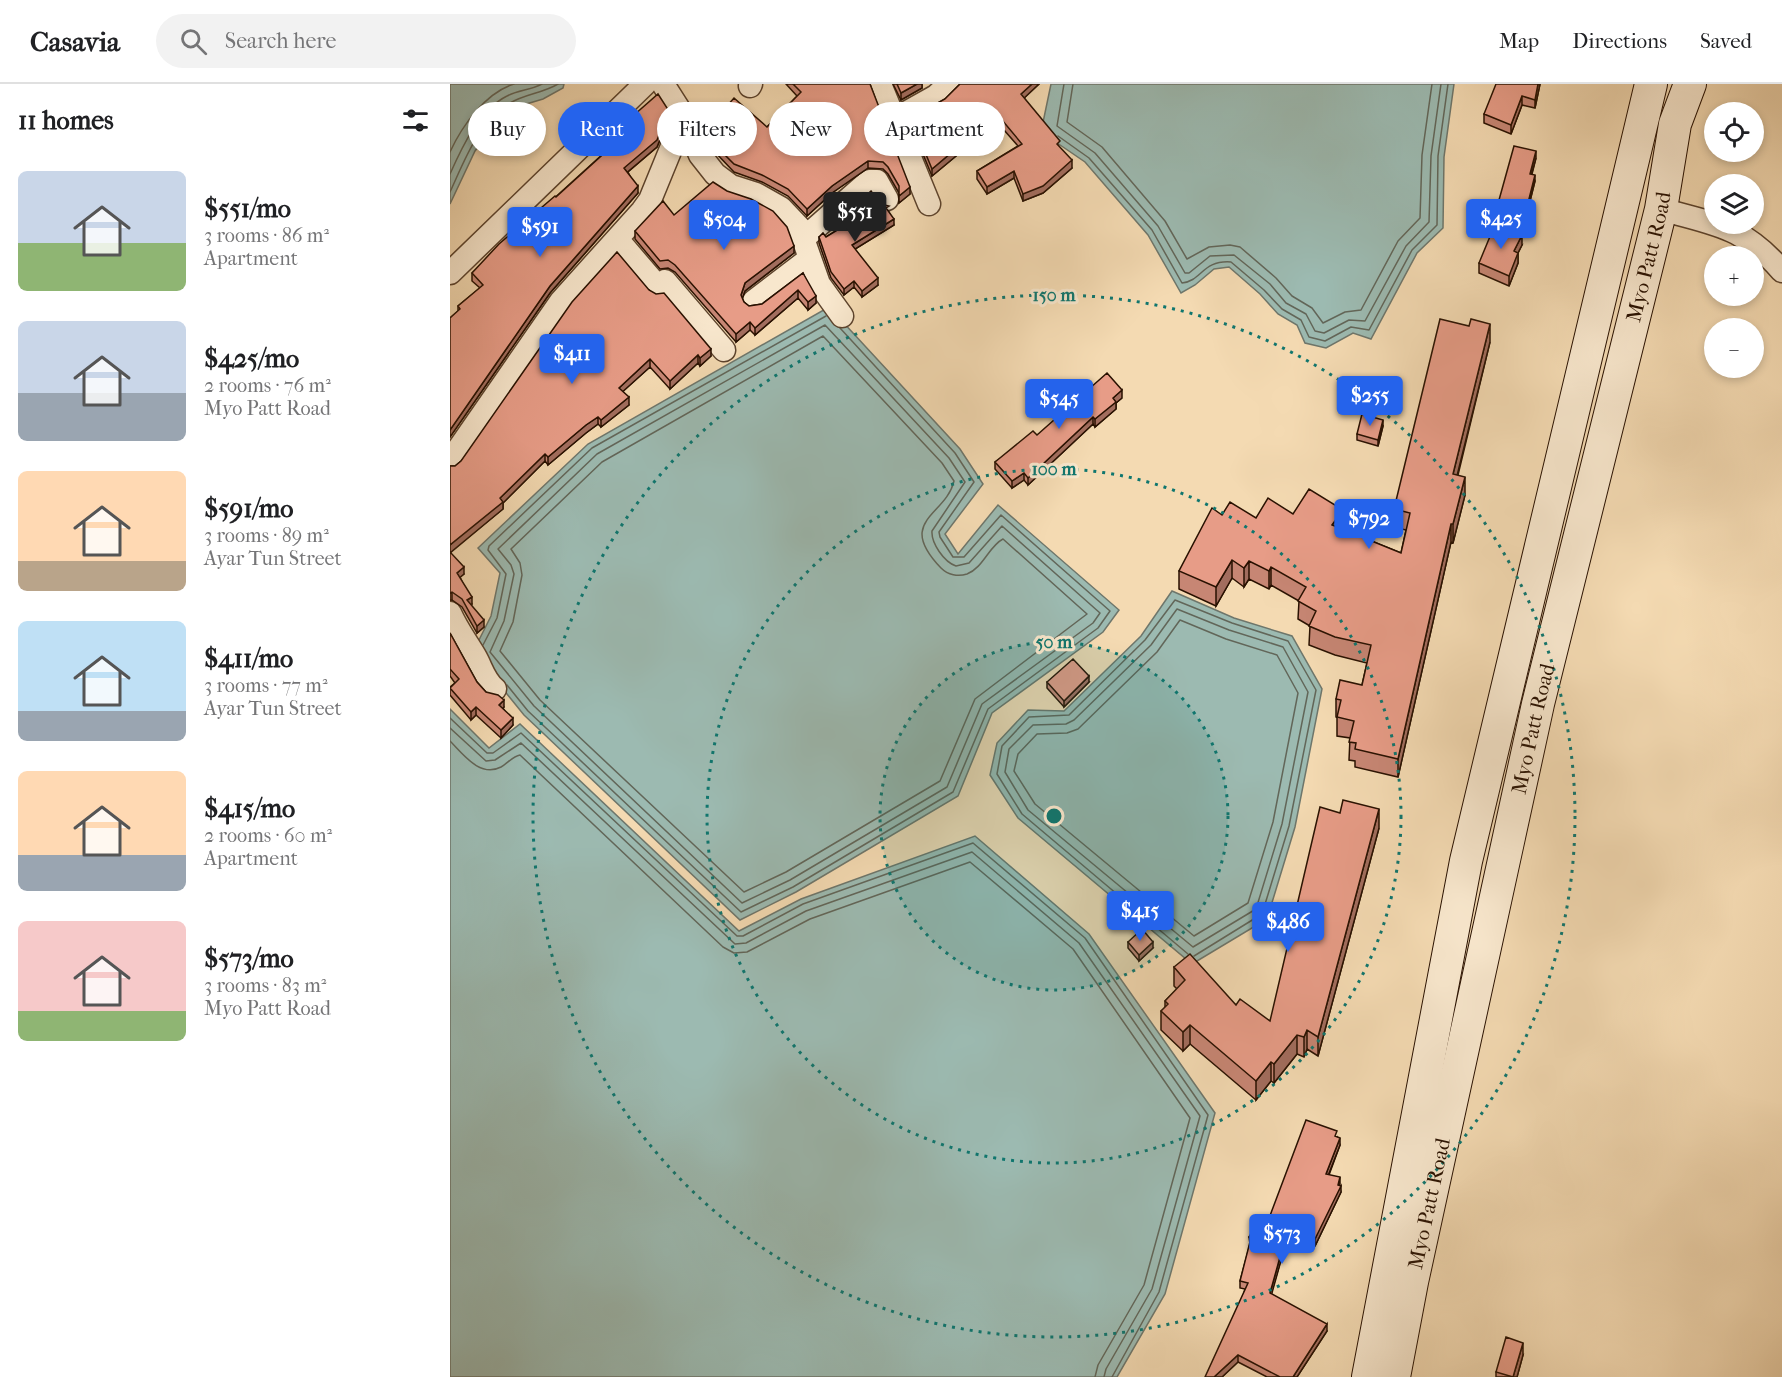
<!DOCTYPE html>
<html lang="en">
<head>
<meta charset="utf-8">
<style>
	:root { --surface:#fff; --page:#f2f2f2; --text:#202124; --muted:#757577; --line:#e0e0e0; --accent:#2563eb }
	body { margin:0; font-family:"IM FELL French Canon",serif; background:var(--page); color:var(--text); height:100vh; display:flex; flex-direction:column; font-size:22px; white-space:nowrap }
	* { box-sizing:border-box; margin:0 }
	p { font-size:20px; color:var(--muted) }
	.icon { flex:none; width:33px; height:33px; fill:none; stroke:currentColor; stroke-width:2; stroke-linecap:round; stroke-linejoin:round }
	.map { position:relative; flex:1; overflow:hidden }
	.sheet { display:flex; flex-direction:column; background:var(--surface); width:450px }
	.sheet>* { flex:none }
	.top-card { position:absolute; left:18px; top:18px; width:570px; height:54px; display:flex; gap:12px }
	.controls { position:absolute; left:1254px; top:18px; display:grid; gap:12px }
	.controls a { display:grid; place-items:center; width:60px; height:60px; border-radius:50%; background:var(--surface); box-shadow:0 3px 9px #0003; font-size:30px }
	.price { position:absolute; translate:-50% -51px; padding:0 14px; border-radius:6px; background:var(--accent); color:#fff; font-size:20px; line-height:39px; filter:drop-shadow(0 2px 3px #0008) }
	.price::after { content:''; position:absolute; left:50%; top:36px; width:18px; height:14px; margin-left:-9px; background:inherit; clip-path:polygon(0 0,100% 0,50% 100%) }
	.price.current { background:#222; color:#fff }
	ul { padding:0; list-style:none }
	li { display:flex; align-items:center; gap:18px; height:150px; padding:0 18px }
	li span { display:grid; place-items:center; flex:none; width:168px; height:120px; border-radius:9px; color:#555 }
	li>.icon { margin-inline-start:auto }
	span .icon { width:72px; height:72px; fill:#fffc; stroke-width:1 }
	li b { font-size:26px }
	h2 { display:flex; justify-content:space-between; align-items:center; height:72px; padding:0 18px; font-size:26px }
	.pill { padding:0 21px; border-radius:27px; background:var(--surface); box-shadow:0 3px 9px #0003; font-size:21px; line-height:54px }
	.pill.current { background:var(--accent); color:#fff }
	header { display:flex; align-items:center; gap:36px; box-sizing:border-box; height:84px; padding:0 30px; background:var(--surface); border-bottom:2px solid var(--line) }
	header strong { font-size:28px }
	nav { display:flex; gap:33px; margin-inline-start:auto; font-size:21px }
	.search { width:420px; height:54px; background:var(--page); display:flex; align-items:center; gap:15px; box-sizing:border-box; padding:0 21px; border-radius:33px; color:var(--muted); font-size:22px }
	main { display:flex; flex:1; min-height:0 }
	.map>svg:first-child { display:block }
</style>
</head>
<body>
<header>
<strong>Casavia</strong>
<div class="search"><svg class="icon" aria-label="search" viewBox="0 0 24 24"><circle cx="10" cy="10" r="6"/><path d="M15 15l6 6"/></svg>Search here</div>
<nav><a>Map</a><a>Directions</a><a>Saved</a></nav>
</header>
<main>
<section class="sheet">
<h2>11 homes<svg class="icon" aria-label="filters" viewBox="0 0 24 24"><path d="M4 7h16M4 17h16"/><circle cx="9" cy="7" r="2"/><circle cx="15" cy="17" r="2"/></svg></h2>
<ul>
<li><span style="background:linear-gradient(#c9d6e8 60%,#8fb573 0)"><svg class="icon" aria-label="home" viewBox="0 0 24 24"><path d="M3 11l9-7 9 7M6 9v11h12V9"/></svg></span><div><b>$551/mo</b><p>3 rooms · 86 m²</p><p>Apartment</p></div></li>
<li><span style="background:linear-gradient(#c9d6e8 60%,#9aa5b1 0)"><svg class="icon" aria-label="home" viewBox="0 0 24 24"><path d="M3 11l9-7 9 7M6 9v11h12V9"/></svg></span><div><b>$425/mo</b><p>2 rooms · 76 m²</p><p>Myo Patt Road</p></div></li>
<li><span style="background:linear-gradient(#ffd9b3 75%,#b9a48a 0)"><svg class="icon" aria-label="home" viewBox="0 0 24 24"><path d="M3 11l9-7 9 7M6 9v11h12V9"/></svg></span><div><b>$591/mo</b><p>3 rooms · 89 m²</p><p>Ayar Tun Street</p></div></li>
<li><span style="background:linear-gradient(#bfe0f5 75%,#9aa5b1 0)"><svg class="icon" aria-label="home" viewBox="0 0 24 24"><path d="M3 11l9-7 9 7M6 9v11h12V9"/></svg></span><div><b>$411/mo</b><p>3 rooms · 77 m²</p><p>Ayar Tun Street</p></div></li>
<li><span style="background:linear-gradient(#ffd9b3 70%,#9aa5b1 0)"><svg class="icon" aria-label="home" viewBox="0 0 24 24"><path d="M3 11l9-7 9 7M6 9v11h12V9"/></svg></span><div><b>$415/mo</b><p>2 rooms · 60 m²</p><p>Apartment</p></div></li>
<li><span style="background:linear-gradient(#f6c9c9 75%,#8fb573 0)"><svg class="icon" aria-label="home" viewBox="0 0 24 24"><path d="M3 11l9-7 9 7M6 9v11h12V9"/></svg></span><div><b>$573/mo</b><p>3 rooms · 83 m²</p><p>Myo Patt Road</p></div></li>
</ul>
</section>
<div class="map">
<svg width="1332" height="1293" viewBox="0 0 1332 1293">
	<rect width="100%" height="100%" fill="#f4dab2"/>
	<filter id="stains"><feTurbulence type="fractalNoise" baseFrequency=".00333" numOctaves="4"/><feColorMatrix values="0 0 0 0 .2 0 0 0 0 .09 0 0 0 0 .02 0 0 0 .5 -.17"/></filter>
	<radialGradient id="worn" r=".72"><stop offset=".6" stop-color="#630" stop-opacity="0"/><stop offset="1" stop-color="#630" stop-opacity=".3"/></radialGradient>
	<path fill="#9cbab1" stroke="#6e766b" stroke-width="1.5" d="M0,0h114l-1,4 -20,11 -30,9 -15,13 -23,30 -25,53z
		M601,0h403l-10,73 -1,71 -26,25 -46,86 -18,-6 -27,15 -21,-5 -8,-18 -19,-11 -18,-20 -31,-27 -15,2 -19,16 -14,8 -33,-58 -63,-73 -44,-30z
		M379,223l131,142 23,35 -38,50 13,20 40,-49 121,105 -16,22 -111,81 -34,83 -162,96 -56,28 -216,-205 -51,-63 18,-36 9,-43 -22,-25 110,-104z
		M722,507l62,27 58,18 30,53 -27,138 -28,92 -75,45 -174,-146 -28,-43 7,-32 31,-33 36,1 77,-75z
		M0,625l39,39 31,-24 219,207 62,-32 174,-63 114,98 126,179 -50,181 -48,83h-667z"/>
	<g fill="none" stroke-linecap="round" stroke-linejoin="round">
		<path stroke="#626659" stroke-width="1.5" d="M614,0l-7,42 38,27 63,73 27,47h4l21,-17 24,-1 36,29 16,19 20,11 9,17 9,2 25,-13 16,1 41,-75 23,-24 2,-66 10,-72
			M623,0l-6,38 35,25 63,74 22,38 22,-12 21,-2 10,2 36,31 16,18 20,12 11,15 22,-11 16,-2 37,-69 22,-23 2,-63 10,-71
			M608,52l31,22 63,72 30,53c20,-2 20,-23 49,-21l33,28 18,19 19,11 8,17 16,4 26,-14 18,3 43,-80 25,-25 1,-69 10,-72
			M0,68c12,-26 35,-59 64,-68
			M0,90c12,-27 29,-64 57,-78 11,-6 24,-6 35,-12
			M0,108c14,-30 29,-72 60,-89 15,-9 33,-10 48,-19
			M375,241l124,133 16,24 -33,49c-1,12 12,31 24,35l13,-3 33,-37 98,87 -7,10 -111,81 -35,83 -157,93 -48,23 -208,-197 -44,-54 14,-31 10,-47 -3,-9 -13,-16 99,-95z
			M373,252l119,127 12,18c-8,35 -59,39 -13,87 7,7 17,9 26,6 16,-6 22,-28 36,-35l84,75 -112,85 -35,82 -154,91 -42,20 -204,-192 -40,-49 13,-29 9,-47 -2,-12 -9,-14 91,-87z
			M727,525l52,21 54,17 25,45 -26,132 -26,85 -63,38 -165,-137 -23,-38 4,-23 24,-24 33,-1 8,-4 77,-75z
			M730,536l46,19 51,16 21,38 -25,129 -25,81 -54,33 -159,-132 -21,-33 4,-17 19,-20 30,-1 11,-4 79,-77z
			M33,561l14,-27 9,-44 -18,-24 1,-4 103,-98 234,-132
			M57,601l21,26 213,201 52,-25 160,-95 35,-83 110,-81 12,-17 -109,-96 -37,42h-11l-13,-20 -1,-5 35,-50 -19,-29 -115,-125
			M0,634l37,35h6l28,-20 216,203h6l60,-32 170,-61 112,95 123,177 -49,177 -47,85
			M0,644l36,33 9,-1 26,-17 214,201 11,-1 60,-32 166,-59 107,91 121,173 -48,173 -46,80 -2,8
			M0,657c13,13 30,37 51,26 7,-4 12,-11 19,-12l203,192 11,6 13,-1 63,-33 160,-57 103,87 117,169 -46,167 -46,80 -3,12
			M738,870l-166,-140 -25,-40 5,-28 27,-29 40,-2 76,-75 30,-40 57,23 56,18 28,49 -27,136 -27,88 -68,42"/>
		<g stroke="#5c432d" stroke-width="25">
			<path id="street" d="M213,0l21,33 16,38 15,19 16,12 25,8 25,14 18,19 20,57 23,32
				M430,0l49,120
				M300,2l1,-2
				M445,35l41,-23 13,-12
				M1211,125c55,16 81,16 121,62
				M353,155l66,-58h8l10,18
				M168,156l41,48 6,-7 59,69
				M0,189l195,-189
				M304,217l55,-42
				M0,377l111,-160 81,-90 8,-11 34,-83
				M0,529c7,16 16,28 25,43 7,12 9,24 20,33"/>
		</g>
		<g stroke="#291101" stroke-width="34">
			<g id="secondary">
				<path d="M918,1293l98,-516 185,-777"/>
				<path id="s1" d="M944,1293l18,-95 126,-578 123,-495 14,-85 15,-40"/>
			</g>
		</g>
		<use href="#street" stroke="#f8e7cd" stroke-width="22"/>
		<use href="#secondary" stroke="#f8e7cd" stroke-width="32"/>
	</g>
	<path fill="#c78674" stroke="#291101" stroke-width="1.5" d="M336,0h84l40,110 -11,9v-10l-11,-19 -5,-5 -15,-1 -36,25 -25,23 -19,-20 -26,-14 -28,-10 -19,-20 -6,-11v-7l3,-4v-7l55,4 30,-31z
		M443,0h29v4l-21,12z
		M510,0h79l-15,14 36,50 12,20 -29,25 -20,8 -9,-23 -27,16 -10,-15v-8l41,-25 -21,-24 -65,54 -21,-51v-7l34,-19z
		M1090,0l-5,24 -13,-3 -11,29 -27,-11v-9z
		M219,34l-12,29 -29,25 10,21 -88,100 -100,144v-119l8,-7v-5l22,-18 -8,-7v-8l155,-141 -1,-2v-8z
		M1086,74l-4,16 3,7 -8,32 -28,-7v-6z
		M430,120l9,8 5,13 -39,24 23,36 -16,12 -8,-10 -10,8 -13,-17 -12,-35v-6h7l28,-17 -4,-4v-7z
		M224,131l120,38 -49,38 -3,7 2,4 5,4 13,-2 41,-31 13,30 -8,7 -10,-12 -43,37 -5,-5 -14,12 -61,-70 -7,-4 -8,1 -25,-30v-8z
		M1072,161l-4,8v10l-9,23 -30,-13v-10z
		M199,206l62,66 -11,10 -2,-3 -28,26 -20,-22 -27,24 6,14 -28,22 -3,-3 -12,9 -38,32 -3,-4 -42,42v6l-53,43 14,22 -4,3 12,27 -1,1 13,22 -7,6 -15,-26 -10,-7h-2v-134h5l6,-5z
		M1040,258l-32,133 7,20 -12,48 -2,-1 -53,235 -43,-10v-6l-6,-1 1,-22 -13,-2v-18l-1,-1v-18l26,-14 5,-22 -32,-8 -26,-10 1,-19 -12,-7 1,-18 -28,-16 -2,4 -20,-10 -5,8 -12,-9 -16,28 -37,-17v-18l43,-56 34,3 37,-4 50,14 -1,1 59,24 5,-23 -12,-3v-18z
		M672,314l-6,5v6l-21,18 -2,-3 -65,61 -4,-5 -12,8 -17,-19v-7l42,-27z
		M933,342l-5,20 -21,-6v-6z
		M0,549l27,49 9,10 18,15 -1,1 10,17 -12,13 -25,-23 -5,5 -21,-25v-8l5,-4 -5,-7z
		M597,598h42l-25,25 -17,-19z
		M929,744l-61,228 -11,-7 -3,8 -7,-3 -23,29 -3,-2 -15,19 -66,-56 -7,7 -22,-21v-19l4,-3v-7l12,-12 -3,-3v-19l62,38 34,16z
		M678,858l25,6 -14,13 -11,-13z
		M887,1053l3,8 -11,30 10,10 2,7 -26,54 -28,-7 -16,55 56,37 -30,46h-30l-29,-15 -16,15 23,-88 -5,-1v-7l10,-37 -1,-7 19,-16z
		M1073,1271l-6,22h-21v-5z"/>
	<path fill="#a26d5e" stroke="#291101" stroke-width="1.5" d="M467,0h5v4l-21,12v-7z
		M582,0h7l-18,17v-7z
		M1088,0h2l-5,24v-8z
		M1072,12v9l-11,29v-9z
		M219,27v7l-12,29 -33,28v-7z
		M547,30v8l-65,54v-7z
		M1086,67v7l-6,22v-6z
		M622,76v8l-29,25 -20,8v-7z
		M418,77v7l-36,25 -25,23v-7l25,-23z
		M564,87v7l-27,16v-7z
		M1085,91v6l-8,32v-6z
		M188,102v7l-88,100 -100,144v-7l100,-144z
		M460,103v7l-11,9v-7z
		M444,135v6l-42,26v-6z
		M1072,151v10l-4,8v10l-9,23v-10l5,-25z
		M344,162v7l-49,38 -4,11v-7l4,-12z
		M428,194v7l-16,12v-6z
		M404,197v6l-10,8v-6z
		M348,206v8l-43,37v-7z
		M366,212v7l-8,7v-8z
		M300,238v8l-14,12v-8z
		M1040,240v18l-37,150v-18z
		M261,265v7l-11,10v-8z
		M248,271v8l-28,26v-8z
		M200,275v8l-31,28v-7z
		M672,306v8l-6,5v6l-21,18v-8l18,-21z
		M179,313v8l-28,22v-7z
		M148,333v7l-12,9 -38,32v-8l38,-32z
		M643,333v7l-65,61v-7z
		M933,336v6l-5,20v-6z
		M95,370v7l-42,42v6l-53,44v-8l50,-47z
		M574,389v7l-12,8v-7z
		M1015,393v18l-12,48v-19z
		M893,426v18l-11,16v-19z
		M1001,440v18l-53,235v-18z
		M782,476v18l-16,28v-19z
		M799,477v18l-5,8v-19z
		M14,483v7l-7,6v-7z
		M821,483v18l-2,4v-18z
		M2,508v8h-2v-7z
		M22,513v7l-5,3v-7z
		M34,536v7l-7,6v-7z
		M639,592v6l-25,25v-6z
		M54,616v7l-5,5v-7z
		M26,623v8l-5,5v-8z
		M63,634v7l-12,13v-8z
		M929,725v19l-61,228v-19z
		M703,858v6l-14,13v-6z
		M740,941v19l-7,7v-19z
		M857,946v19l-3,8v-20z
		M847,951v19l-23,29v-19z
		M821,978v19l-15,19v-19z
		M890,1054v7l-14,36v-7z
		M890,1093v7l-2,7 3,-5v6l-26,54v-7l23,-54z
		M837,1148v7l-17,61v-7z
		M877,1240v7l-30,46h-4z
		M1073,1259v12l-6,22h-4z
		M788,1271v7l-16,15h-8z"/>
	<path fill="#e79c87" stroke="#291101" stroke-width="1.5" d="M343,0h77l40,103 -11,9v-10l-11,-19 -5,-5 -15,-1 -36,25 -25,23 -19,-20 -26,-14 -28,-11 -19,-19 -6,-11 6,-7 -3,-4 22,-25 33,29 34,-35z
		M447,0h20l-16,9z
		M510,0h72l-11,10 39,47 -3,3 15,16 -29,26 -20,8 -9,-23 -27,16 -10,-16 45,-27 -25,-30 -65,55 -21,-51 34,-19z
		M1046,0h42l-3,16 -13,-4 -11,29 -27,-11z
		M208,10l11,17 -12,29 -33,28 14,18 -88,100 -100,144v-112l10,-9 -2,-3 25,-21 -11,-12 27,-29 56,-48 1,1 75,-68 -5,-7z
		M1064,62l22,5 -6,23 5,1 -8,32 -28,-7z
		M263,98l14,9 24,8 22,12 14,16 7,19 -49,37 -4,12 3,7 5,4 13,-2 41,-31 13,23 -8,6 -10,-12 -43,38 -5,-6 -14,12 -61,-69 -7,-5 -8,1 -25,-30 28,-30 11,14z
		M421,107l9,13 9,2 -3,2 8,11 -42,26 26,33 -16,13 -8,-10 -10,8 -13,-17 -12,-35 4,-4 3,4 31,-19 -7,-9z
		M1046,138l26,13 -8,16 4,2 -9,23 -30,-13z
		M167,168l32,38 7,4 8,-1 47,56 -11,9 -2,-3 -28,26 -20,-22 -31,29 10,9 -28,23 -3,-3 -12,8 -38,32 -3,-3 -45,44 3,4 -53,43v-79h5l6,-5 111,-159z
		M990,235l29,7 2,-7 19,5 -37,150 12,3 -12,47h-2l-53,235 -43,-10 1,-6 -7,-1 5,-21 -17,-4 4,-17 -5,-1 4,-19 22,5 9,-40 -36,-8 -26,-11 7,-15 -18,-10 8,-14 -35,-20 -2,4 -20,-10 -5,7 -12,-8 -16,27 -37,-16 33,-63 10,7 8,-13 26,16 12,-20 25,16 16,-25 34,21 -11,15 69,28 9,-40 -16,-4z
		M657,289l15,17 -9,8 3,4 -21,17 -2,-2 -65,61 -4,-5 -12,8 -17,-19 38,-31 4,4z
		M912,330l21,6 -5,20 -21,-6z
		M0,468l14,15 -7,6 15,24 -5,3 17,20 -7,6 -15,-27 -10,-7 -2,1z
		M0,549l27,49 9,10 12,3 6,5 -5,5 14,13 -12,12 -25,-23 -5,5 -21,-24 9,-9 -9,-10z
		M623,575l16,17 -25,25 -17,-19z
		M893,716l36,9 -61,228 -11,-7 -3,7 -7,-2 -23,29 -3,-2 -15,19 -66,-56 -7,7 -22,-21 7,-7 -3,-3 20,-21 -11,-13 16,-13 46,51 4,-6 30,22 50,-214 20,6z
		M692,845l11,13 -14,13 -11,-13z
		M856,1036l31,11 -2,5 5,2 -14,36 14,3 -2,8 3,1 -26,53 -28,-7 -17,61 57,31 -34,53h-13l-42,-22 -24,22h-9l43,-94 -8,-2 11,-43 -2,-1 10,-18 9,2z
		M1056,1253l17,6 -10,34 -17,-5z"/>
	<circle cx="604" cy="732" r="174" fill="#0f766e" fill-opacity=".12"/>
	<g fill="none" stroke="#0f766e" stroke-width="3" stroke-dasharray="3 6">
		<circle cx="604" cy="732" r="174"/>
		<circle cx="604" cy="732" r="347"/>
		<circle cx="604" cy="732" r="521"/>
	</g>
	<g text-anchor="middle" stroke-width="6" stroke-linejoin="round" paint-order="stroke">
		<g font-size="21" fill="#291101" stroke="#f8e7cd">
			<text dy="7" stroke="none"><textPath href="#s1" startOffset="1149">Myo Patt Road</textPath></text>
			<text dy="7" stroke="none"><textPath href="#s1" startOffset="663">Myo Patt Road</textPath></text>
			<text dy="7" stroke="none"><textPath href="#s1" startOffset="177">Myo Patt Road</textPath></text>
		</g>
	</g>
	<circle cx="604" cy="732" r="9" fill="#0f766e" stroke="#f8e7cd" stroke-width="3"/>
	<g font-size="18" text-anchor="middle" font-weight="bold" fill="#0f766e" stroke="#f8e7cd" stroke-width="6" stroke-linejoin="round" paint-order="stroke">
		<text x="604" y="217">150 m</text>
		<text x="604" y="391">100 m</text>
		<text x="604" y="564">50 m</text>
	</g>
	<rect width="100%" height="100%" filter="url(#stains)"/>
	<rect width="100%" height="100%" fill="url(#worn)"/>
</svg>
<div class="controls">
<a><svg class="icon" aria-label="locate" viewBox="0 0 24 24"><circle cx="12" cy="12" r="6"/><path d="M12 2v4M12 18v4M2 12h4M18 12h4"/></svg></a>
<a><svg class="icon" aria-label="layers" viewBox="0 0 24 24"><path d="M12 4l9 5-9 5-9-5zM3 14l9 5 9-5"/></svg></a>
<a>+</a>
<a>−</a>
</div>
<b class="price current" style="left:405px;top:159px">$551</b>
<b class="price" style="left:1051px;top:166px">$425</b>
<b class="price" style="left:274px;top:167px">$504</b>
<b class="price" style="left:90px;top:174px">$591</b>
<b class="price" style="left:122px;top:301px">$411</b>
<b class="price" style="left:920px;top:343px">$255</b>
<b class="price" style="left:609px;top:346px">$545</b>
<b class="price" style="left:919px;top:466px">$792</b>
<b class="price" style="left:690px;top:858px">$415</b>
<b class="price" style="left:838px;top:869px">$486</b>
<b class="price" style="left:832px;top:1181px">$573</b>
<div class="top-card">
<a class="pill">Buy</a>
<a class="pill current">Rent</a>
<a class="pill">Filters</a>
<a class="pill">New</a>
<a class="pill">Apartment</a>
</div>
</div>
</main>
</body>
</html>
